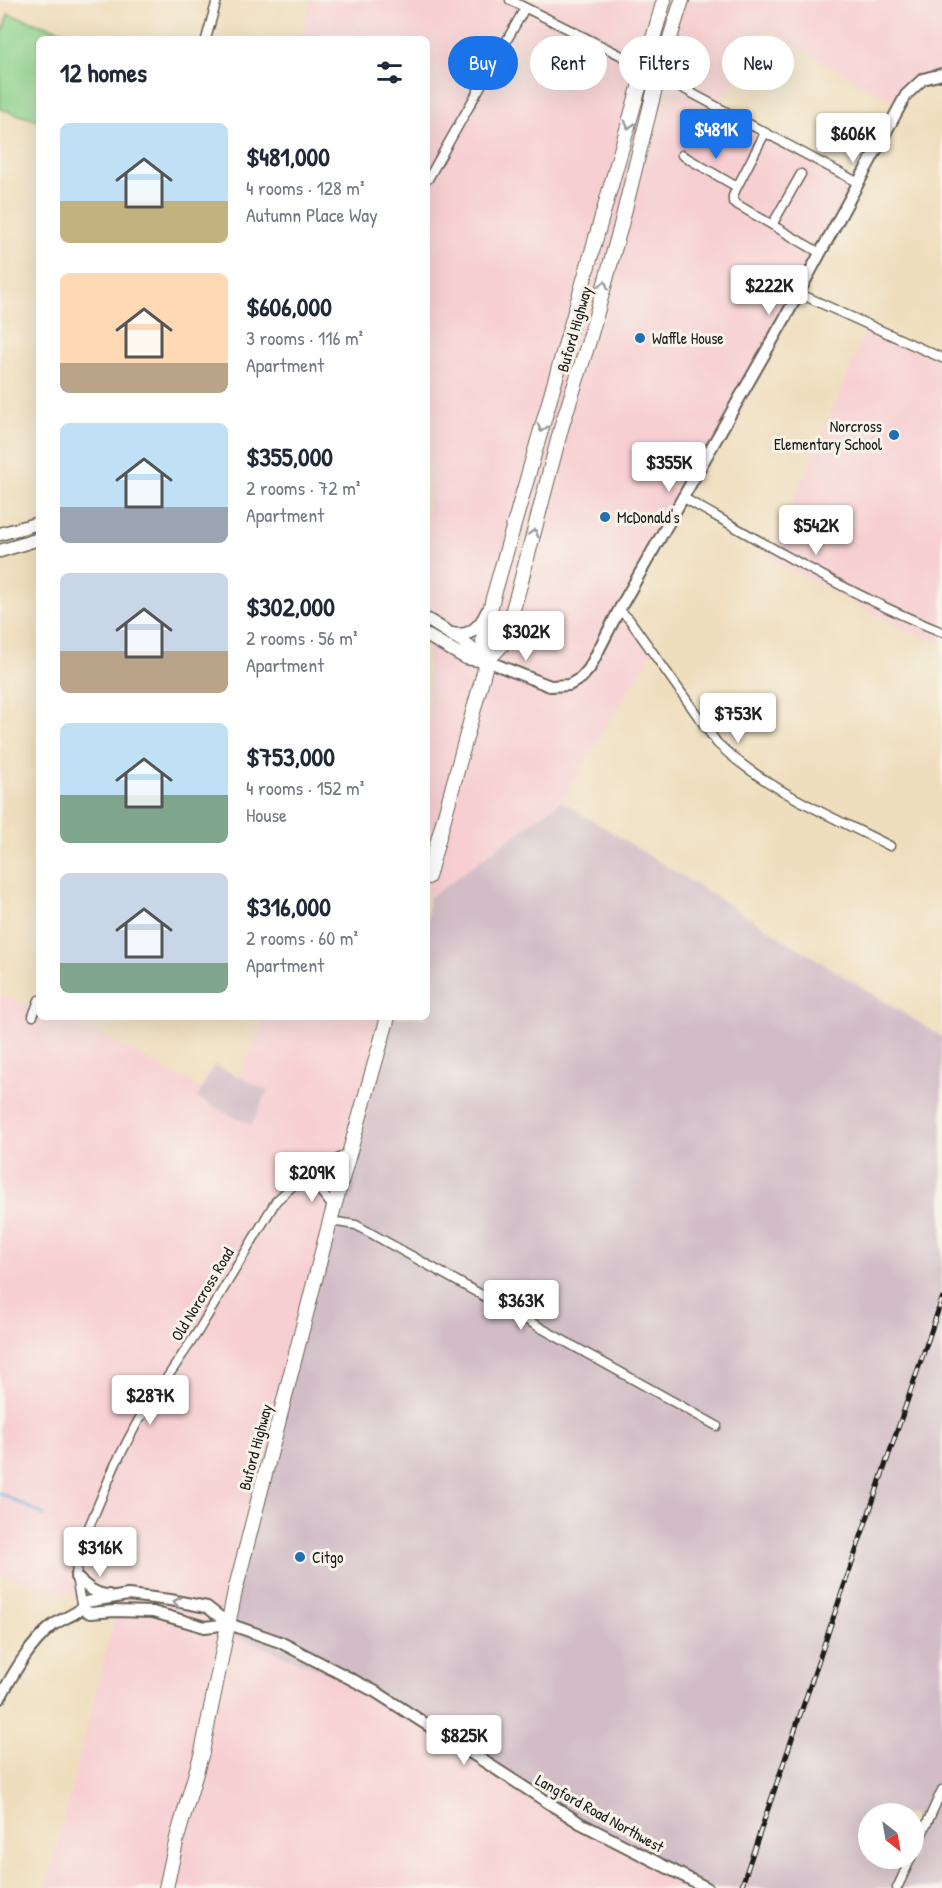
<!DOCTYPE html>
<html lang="en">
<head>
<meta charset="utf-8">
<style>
	:root { --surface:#fff; --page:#f6f6f7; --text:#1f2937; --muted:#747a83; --accent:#1a73e8 }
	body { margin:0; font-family:"Patrick Hand",sans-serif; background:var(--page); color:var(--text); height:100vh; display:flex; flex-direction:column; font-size:22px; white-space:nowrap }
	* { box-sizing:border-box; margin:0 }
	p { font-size:20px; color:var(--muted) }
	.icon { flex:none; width:33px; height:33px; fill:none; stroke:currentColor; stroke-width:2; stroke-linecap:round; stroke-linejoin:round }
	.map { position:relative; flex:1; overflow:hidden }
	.panel { position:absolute; left:36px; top:36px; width:394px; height:984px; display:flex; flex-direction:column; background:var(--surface); border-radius:9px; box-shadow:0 6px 24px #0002 }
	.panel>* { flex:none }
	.hud { position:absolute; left:448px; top:36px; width:404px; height:54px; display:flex; gap:12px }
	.needle { width:39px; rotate:149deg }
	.fabs { position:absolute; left:858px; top:1803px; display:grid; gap:12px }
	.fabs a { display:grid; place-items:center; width:66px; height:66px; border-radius:50%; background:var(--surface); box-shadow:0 6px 24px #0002; font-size:30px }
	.price { position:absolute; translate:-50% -51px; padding:0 14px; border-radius:6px; background:#fff; color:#222; font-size:20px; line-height:39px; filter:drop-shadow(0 2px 3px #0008) }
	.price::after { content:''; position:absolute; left:50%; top:36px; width:18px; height:14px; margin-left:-9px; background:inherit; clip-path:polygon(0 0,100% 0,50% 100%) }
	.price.selected { background:var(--accent); color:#fff }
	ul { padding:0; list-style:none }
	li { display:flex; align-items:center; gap:18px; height:150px; padding:0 24px }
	li span { display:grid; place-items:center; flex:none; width:168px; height:120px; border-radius:9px; color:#555 }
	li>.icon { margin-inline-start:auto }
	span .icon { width:72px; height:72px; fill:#fffc; stroke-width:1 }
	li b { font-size:26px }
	h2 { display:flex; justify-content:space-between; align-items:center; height:72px; padding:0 24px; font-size:26px }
	.tag { padding:0 21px; border-radius:27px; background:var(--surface); box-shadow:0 6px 24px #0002; font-size:21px; line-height:54px }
	.tag.selected { background:var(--accent); color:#fff }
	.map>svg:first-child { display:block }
</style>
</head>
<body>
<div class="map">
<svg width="942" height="1888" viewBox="0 0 942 1888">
	<rect width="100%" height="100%" fill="#f7f3e8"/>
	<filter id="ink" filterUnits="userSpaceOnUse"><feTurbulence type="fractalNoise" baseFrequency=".0167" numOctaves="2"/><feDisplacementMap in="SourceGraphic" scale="12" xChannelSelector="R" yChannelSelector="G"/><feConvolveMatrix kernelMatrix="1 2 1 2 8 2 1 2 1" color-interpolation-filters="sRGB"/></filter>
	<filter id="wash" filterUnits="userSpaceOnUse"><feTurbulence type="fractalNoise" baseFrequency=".008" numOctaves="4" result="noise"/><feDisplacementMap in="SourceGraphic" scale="24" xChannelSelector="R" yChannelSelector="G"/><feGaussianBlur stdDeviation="1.35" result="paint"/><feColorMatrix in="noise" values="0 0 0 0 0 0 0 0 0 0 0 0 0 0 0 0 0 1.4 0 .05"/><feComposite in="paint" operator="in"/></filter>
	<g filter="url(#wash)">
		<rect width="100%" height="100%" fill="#efdebd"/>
		<path fill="#f7cfd3" d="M311,0h631v80l-15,-7 -23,35 -137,-79 -53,83 144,68 -117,233 -82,123 -42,77 37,36 -93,152 -133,98v-860h-127z
			M867,329l75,34v281l-43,-17 -130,-69z
			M0,995l39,13v9h24l9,3 156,82 37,-85h128l-8,679 301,192h-640l71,-280 -117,-33z"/>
		<path fill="#d2bdc7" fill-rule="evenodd" d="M561,801l381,236v851h-256l-301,-192 -165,-66 173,-613h35v-118zM868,1814h46v44h-46z
			M214,1065l54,26 -17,34 -54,-27z"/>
		<path fill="#8ed38d" stroke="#557854" stroke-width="1.5" d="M8,14l81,25h-50v82l-39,-12v-69z"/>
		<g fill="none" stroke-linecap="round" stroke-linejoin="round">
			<path stroke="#6eade1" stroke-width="3" d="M0,1493l44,22"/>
		</g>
	</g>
	<g filter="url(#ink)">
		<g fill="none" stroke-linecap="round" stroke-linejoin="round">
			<g stroke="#666054" stroke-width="11">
				<path id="minor" d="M510,0l120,60 229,123
					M206,39l11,-39
					M765,133l-29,56 -3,7v6l87,51
					M682,155l55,32
					M428,179l97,-171
					M772,225l29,-51
					M798,293l144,65
					M682,497c85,48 170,99 260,135
					M619,610l10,9 88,124c48,46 114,73 173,103
					M33,1016l6,-16
					M296,1184c21,-4 25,9 38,24
					M330,1221l26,4 361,201
					M82,1609l-6,-32 2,-24 37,-88 23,-44 59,-88 79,-132 30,-27 24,-10 20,-13
					M914,1852l28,-62
					M897,1888l14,-30"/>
			</g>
			<g stroke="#666054" stroke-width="14">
				<path id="tertiary" d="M487,661l63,25 19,-1 12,-7 8,-9 30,-59 166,-292 121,-223 17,-16 19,-5
					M76,1577c10,9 19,18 33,18
					M82,1609l8,4 24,-2 39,1 52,15 24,-3 51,18 96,50 204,131 127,65
					M0,1698c14,-26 29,-53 52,-72 11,-9 27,-11 34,-24l42,-7 42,5 37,7 22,17"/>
			</g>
			<g stroke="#666054" stroke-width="15">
				<path id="secondary" d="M0,534l39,-11
					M0,551l39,-12
					M428,620l34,21 25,20
					M453,634c16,4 28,-8 34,-22
					M428,636l38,22 20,3"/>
			</g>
			<g stroke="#666054" stroke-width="16">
				<path id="primary" d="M487,661l16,-17 17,-59 42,-160 27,-84 31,-112 38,-153 24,-76
					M428,877l59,-216 -4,-20 10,-43 171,-598
					M166,1888l11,-50 25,-86 33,-161 95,-370 58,-204"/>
			</g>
			<use href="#minor" stroke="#fff" stroke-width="8"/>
			<use href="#tertiary" stroke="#fff" stroke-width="10"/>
			<use href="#secondary" stroke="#fff" stroke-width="12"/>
			<use href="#primary" stroke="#fff" stroke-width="14"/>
			<g stroke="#1c1c1c" stroke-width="5">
				<path id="rail" d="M741,1888l201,-589"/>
			</g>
			<use href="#rail" stroke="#f7f3e8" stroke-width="3" stroke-dasharray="9" stroke-linecap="butt"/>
		</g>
		<defs><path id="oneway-chevron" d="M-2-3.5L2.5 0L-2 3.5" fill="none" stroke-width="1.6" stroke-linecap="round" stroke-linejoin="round" transform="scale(1.5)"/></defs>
		<g stroke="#999">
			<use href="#oneway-chevron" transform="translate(629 125) rotate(106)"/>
			<use href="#oneway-chevron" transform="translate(604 285) rotate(-74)"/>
			<use href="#oneway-chevron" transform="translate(542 428) rotate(106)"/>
			<use href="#oneway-chevron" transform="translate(534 533) rotate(-75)"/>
			<use href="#oneway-chevron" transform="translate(177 1602) rotate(-170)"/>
		</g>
	</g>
	<g fill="#1f6fb2" stroke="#f7f3e8" stroke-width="2">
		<circle cx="640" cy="338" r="6"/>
		<circle cx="894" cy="435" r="6"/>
		<circle cx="605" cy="517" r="6"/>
		<circle cx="300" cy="1557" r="6"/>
	</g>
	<g text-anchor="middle" stroke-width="6" stroke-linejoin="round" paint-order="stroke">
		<g font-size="16" fill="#1c1c1c" stroke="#f7f3e8">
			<text transform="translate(574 329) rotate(-74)" y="6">Buford Highway</text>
			<text transform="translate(202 1294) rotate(-59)" y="6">Old Norcross Road</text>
			<text transform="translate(255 1447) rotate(-75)" y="6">Buford Highway</text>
			<text transform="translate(600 1813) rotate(29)" y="6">Langford Road Northwest</text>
		</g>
		<g font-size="16" fill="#1c1c1c" stroke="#f7f3e8" text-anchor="start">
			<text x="652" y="344">Waffle House</text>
			<text x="882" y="432" text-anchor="end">Norcross<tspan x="882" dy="18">Elementary School</tspan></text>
			<text x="617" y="523">McDonald's</text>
			<text x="312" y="1563">Citgo</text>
		</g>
	</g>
</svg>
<div class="fabs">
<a><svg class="needle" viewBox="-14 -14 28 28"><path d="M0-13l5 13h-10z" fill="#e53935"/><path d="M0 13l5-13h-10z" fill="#747a83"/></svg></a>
</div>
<b class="price selected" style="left:716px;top:160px">$481K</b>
<b class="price" style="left:853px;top:164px">$606K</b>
<b class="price" style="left:769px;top:316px">$222K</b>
<b class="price" style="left:669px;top:493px">$355K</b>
<b class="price" style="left:816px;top:556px">$542K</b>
<b class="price" style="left:526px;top:662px">$302K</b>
<b class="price" style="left:738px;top:744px">$753K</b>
<b class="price" style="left:312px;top:1203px">$209K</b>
<b class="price" style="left:521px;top:1331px">$363K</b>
<b class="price" style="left:150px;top:1426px">$287K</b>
<b class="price" style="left:100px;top:1578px">$316K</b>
<b class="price" style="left:464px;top:1766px">$825K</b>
<div class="hud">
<a class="tag selected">Buy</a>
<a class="tag">Rent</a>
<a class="tag">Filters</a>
<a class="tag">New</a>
</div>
<section class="panel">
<h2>12 homes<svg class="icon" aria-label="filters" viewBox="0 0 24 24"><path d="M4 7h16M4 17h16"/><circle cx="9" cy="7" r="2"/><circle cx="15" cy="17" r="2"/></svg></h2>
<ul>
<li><span style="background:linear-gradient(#bfe0f5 65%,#c2b280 0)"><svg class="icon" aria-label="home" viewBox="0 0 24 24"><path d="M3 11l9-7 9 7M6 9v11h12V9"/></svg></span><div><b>$481,000</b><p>4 rooms · 128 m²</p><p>Autumn Place Way</p></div></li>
<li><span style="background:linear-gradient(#ffd9b3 75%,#b9a48a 0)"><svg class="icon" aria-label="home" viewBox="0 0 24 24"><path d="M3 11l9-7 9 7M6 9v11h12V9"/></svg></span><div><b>$606,000</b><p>3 rooms · 116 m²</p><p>Apartment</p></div></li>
<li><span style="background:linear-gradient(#bfe0f5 70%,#9aa5b1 0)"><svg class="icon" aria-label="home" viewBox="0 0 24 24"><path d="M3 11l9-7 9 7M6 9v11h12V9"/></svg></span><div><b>$355,000</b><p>2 rooms · 72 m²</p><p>Apartment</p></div></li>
<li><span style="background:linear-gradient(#c9d6e8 65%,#b9a48a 0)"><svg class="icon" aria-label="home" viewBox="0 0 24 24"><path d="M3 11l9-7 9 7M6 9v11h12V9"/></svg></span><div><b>$302,000</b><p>2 rooms · 56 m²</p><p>Apartment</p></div></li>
<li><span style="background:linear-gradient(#bfe0f5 60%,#7fa58c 0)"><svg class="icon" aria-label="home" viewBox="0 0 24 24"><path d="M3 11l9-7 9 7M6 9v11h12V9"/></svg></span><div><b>$753,000</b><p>4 rooms · 152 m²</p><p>House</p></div></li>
<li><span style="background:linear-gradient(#c9d6e8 75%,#7fa58c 0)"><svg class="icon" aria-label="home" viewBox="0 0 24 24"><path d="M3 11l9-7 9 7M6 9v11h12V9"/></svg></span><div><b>$316,000</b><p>2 rooms · 60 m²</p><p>Apartment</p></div></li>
</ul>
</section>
</div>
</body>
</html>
